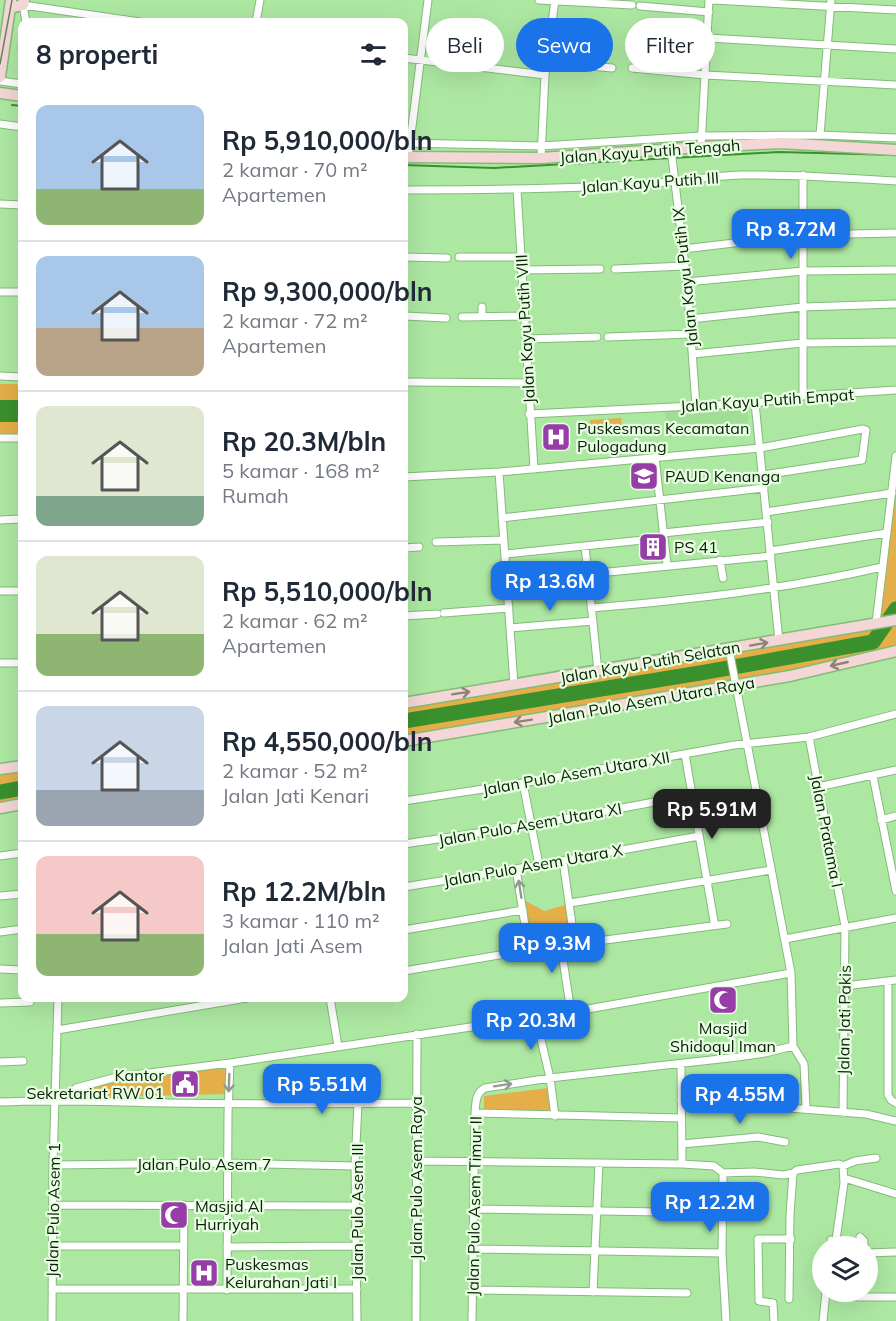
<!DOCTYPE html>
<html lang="id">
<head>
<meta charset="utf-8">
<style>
	:root { --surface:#fff; --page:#f6f6f7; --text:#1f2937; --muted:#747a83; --line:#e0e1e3; --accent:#1a73e8 }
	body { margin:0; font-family:Mulish,sans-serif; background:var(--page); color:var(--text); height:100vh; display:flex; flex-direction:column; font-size:22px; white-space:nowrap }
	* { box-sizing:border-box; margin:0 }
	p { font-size:20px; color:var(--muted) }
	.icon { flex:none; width:33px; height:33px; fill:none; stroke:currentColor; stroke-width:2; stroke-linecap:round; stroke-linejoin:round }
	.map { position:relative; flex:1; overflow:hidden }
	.panel { position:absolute; left:18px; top:18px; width:390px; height:984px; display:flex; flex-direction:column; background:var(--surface); border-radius:12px; box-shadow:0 6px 24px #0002 }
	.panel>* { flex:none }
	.top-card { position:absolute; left:426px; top:18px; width:380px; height:54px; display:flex; gap:12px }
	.controls { position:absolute; left:812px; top:1236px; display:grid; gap:12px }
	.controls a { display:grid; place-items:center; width:66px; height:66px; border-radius:50%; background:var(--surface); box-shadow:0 6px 24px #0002; font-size:30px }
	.price { position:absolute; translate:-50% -51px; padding:0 14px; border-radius:12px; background:var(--accent); color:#fff; font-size:20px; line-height:39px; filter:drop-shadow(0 2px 3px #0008) }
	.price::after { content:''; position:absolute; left:50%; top:36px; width:18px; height:14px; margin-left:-9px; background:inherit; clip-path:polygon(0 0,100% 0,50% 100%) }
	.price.selected { background:#222; color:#fff }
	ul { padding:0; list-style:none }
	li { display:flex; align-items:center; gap:18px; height:150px; padding:0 18px }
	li+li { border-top:2px solid var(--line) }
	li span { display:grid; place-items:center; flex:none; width:168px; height:120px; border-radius:12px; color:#555 }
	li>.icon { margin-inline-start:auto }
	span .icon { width:72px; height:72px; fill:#fffc; stroke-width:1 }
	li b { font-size:26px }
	h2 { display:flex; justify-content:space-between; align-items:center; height:72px; padding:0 18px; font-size:26px }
	.chip { padding:0 21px; border-radius:27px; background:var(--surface); box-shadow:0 6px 24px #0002; font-size:21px; line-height:54px }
	.chip.selected { background:var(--accent); color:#fff }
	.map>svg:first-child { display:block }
</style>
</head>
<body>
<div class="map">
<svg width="896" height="1321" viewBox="0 0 896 1321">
	<rect width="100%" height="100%" fill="#ade8a3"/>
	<path fill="#9fde94" d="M748,406v27l-81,4 -2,-27z"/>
	<path fill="#e4af48" d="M0,384h22v58h-22z
		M621,418l1,11 -31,2 -1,-11z
		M896,456v194l-34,8 -458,83v-38l471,-80z
		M22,766v38l-22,4v-39z
		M524,900l20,11 21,-6 6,38 -39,5z
		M229,1059l-1,35 -163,4 16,-10z
		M548,1088l4,23 -68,-1v-14z"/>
	<path fill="#3a902c" d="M0,400h22v22h-22z"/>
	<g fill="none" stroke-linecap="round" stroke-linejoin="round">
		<path stroke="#3a902c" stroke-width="2" d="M12,105l10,1
			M404,165l90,3 284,-16 118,3"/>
		<path stroke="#3a902c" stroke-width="15" d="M404,721l296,-48 173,-31 23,-33
			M0,792l22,-4"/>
		<g stroke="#83bb79" stroke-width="9">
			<path id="street" d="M539,0l93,5
				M712,0l184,10
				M640,6l69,6
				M26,22l-3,-17 117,17
				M256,22l4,-22
				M708,38l188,11
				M22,49v-3
				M404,58l141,17
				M546,62l66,6
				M632,68l73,7 191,10
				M0,81l22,3
				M0,124l22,3
				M820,135l11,-135
				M404,143l137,3 160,-10 119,-1 76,3
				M701,147l8,-147
				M671,149l16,133 9,124
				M408,158l20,-158
				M541,158l4,-83 10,-75
				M803,175v221
				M404,190c80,0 161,-1 241,-6 32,-2 64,-8 96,-9 52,-1 103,3 155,6
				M517,190l17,279
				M0,204l22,1
				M683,249l120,-14 93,-2
				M404,257l43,1
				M459,257h61
				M615,269l70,-3
				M521,270l79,-1
				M687,282l116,-11 93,-1
				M0,292h22
				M482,307v9
				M404,316l42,2
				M462,317l62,-1
				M690,319l113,-12 93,-3
				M608,337l83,-3
				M526,339l71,-2
				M693,354l110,-11 93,-1
				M0,376l22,1
				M404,382l124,1
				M755,403l24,238
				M529,414l226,-11 48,-7 93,-6
				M0,438h22
				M655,457l12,108
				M499,472l15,213
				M404,477l95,-5 261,-24 103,-19 3,1 -4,30 -99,15
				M766,512l126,-19
				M502,518l262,-30
				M0,520l22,-1
				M663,533l105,-11
				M436,542l68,-2
				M585,546l13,125
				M404,548l15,-1
				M770,551l117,-18
				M505,554l158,-16
				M720,560l3,18
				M588,574l183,-18
				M0,591h22
				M508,592l81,-9
				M591,608c98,-8 196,-19 291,-41
				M444,613l65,-5
				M404,616l33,-2
				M876,623l20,-167
				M510,628l83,-7
				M0,663h22
				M809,737l36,189 -2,187
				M685,754l29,167 -1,4
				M873,776l23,115
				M523,783l16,82
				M818,787l78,-17
				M404,801l119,-18 211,-38 75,-8 87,-23
				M881,820l15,-4
				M404,844l127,-19 161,-30
				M0,856l22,-3
				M563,861l12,84
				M516,869l13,81
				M404,887l135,-22 160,-29
				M0,896l22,-2
				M570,903l201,-33
				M404,930l119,-20
				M0,932l22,-3
				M785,939l111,-21
				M561,947l10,65
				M0,969l22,1
				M404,971l125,-21 198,-26
				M791,973l2,73 11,18 2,44
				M888,981v114l3,5 5,3
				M844,986l52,-6
				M330,998l8,48
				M0,1003l30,-1
				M536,1018l14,60 5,38
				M57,1030l190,-32
				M0,1062l23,-1
				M681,1064l1,100
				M62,1099l14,-11 41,-11 113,-14 341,-51 220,-39 -62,-324
				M681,1100l52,-2 36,-8 5,2v12l2,3 90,7 30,7
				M0,1102c55,-3 109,0 165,1 83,1 167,1 251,0
				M475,1113l206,5
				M682,1144l76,-7 27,5
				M417,1161l265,3 32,2 9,7
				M53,1165l174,-2 128,3
				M843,1166l12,-5 21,-3
				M723,1173l31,-1 29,3 10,-2 4,-3 42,-6 4,2 1,17 -8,57
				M723,1173l-1,80 4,68
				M844,1178l52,16
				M53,1205l303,1
				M473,1209l250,4
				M860,1237l4,4v5
				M53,1246h131
				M831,1246v-6
				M227,1247l130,-1
				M473,1249l249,4
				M867,1253l29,-1
				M52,1289h305
				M227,1290l1,-176 2,-51
				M473,1290l214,3
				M593,1292l6,-129
				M858,1297h38
				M789,1299l1,-84 3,-42
				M52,1321l1,-156 5,-167
				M183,1321l1,-116
				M357,1321l-2,-155 3,-63
				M416,1321l1,-287
				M472,1321l3,-208c1,-10 0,-20 10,-25l65,-10 188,-21 27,-4 28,-7
				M774,1321l-1,-18 -14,-2 -1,-62h33
				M823,1321l3,-29"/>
		</g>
		<g stroke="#83bb79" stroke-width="13">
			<path id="secondary" d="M10,8l13,-3 1,-5
				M0,77l11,-77
				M0,93l22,3
				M404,157l137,1 160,-11 79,-4 116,7
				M404,703l492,-83
				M404,741l386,-65 106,-25
				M0,769l22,-3
				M0,808l22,-4"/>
		</g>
		<use href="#street" stroke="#fff" stroke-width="7"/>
		<use href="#secondary" stroke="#f5d6d6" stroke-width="10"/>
		<path stroke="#5f8858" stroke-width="1.5" d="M0,64l12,-64"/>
	</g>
	<defs><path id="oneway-shaft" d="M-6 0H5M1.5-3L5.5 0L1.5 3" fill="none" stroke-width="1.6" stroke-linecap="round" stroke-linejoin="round" transform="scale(1.5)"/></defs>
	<g stroke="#8b8478">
		<use href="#oneway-shaft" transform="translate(759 644) rotate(-10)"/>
		<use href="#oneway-shaft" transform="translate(839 664) rotate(167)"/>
		<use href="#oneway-shaft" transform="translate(461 693) rotate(-9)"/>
		<use href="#oneway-shaft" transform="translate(523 721) rotate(171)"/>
	</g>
	<g stroke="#909a8f">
		<use href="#oneway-shaft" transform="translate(520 889) rotate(-99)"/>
		<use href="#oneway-shaft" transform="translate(229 1083) rotate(92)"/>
		<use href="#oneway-shaft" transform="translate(503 1085) rotate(-9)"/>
	</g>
	<defs>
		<g id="hospital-square" transform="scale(1.5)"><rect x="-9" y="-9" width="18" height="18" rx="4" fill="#973da8" stroke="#e7fee2"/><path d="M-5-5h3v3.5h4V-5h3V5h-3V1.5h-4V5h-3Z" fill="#fff"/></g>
		<g id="school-square" transform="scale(1.5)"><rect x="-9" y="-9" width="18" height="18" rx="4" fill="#973da8" stroke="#e7fee2"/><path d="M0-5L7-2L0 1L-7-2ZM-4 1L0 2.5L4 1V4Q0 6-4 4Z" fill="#fff"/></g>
		<g id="building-square" transform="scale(1.5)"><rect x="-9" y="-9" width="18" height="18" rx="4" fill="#973da8" stroke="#e7fee2"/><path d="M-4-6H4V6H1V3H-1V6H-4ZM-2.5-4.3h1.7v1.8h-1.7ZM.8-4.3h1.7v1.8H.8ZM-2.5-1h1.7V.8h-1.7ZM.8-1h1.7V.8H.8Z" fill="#fff"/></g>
		<g id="mosque-square" transform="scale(1.5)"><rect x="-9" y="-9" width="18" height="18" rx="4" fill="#973da8" stroke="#e7fee2"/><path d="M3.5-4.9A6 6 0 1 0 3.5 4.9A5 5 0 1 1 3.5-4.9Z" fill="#fff"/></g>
		<g id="civic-square" transform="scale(1.5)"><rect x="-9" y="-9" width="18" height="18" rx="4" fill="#973da8" stroke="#e7fee2"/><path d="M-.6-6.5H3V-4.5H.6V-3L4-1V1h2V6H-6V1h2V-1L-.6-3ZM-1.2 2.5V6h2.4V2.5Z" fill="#fff"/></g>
	</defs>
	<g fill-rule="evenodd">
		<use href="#hospital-square" x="556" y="437"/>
		<use href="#school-square" x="644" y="476"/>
		<use href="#building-square" x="653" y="547"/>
		<use href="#mosque-square" x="723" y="1000"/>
		<use href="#civic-square" x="185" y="1084"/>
		<use href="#mosque-square" x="174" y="1215"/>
		<use href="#hospital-square" x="204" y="1273"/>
	</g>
	<g text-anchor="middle" stroke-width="4.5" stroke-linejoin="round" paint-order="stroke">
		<g font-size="16" fill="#091f06" stroke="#e7fee2">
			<text transform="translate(650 151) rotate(-4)" y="6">Jalan Kayu Putih Tengah</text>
			<text transform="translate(650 182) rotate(-4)" y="6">Jalan Kayu Putih III</text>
			<text transform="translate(685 277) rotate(-96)" y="6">Jalan Kayu Putih IX</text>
			<text transform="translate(525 329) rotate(-93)" y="6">Jalan Kayu Putih VIII</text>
			<text transform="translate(767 400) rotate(-4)" y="6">Jalan Kayu Putih Empat</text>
			<text transform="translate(650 662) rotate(-10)" y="6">Jalan Kayu Putih Selatan</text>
			<text transform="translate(651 700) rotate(-10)" y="6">Jalan Pulo Asem Utara Raya</text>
			<text transform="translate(576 773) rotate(-10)" y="6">Jalan Pulo Asem Utara XII</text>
			<text transform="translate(530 824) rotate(-10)" y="6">Jalan Pulo Asem Utara XI</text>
			<text transform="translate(827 831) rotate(79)" y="6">Jalan Pratama I</text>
			<text transform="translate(533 865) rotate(-10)" y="6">Jalan Pulo Asem Utara X</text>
			<text transform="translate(844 1020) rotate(-89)" y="6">Jalan Jati Pakis</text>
			<text x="204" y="1170">Jalan Pulo Asem 7</text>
			<text transform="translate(416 1178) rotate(-90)" y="6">Jalan Pulo Asem Raya</text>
			<text transform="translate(474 1206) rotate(-89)" y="6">Jalan Pulo Asem Timur II</text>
			<text transform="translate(53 1210) rotate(-89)" y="6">Jalan Pulo Asem 1</text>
			<text transform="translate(357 1212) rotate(-90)" y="6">Jalan Pulo Asem III</text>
		</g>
		<g font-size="16" fill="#091f06" stroke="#e7fee2" text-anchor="start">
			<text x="577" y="434">Puskesmas Kecamatan<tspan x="577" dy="18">Pulogadung</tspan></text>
			<text x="665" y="482">PAUD Kenanga</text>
			<text x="674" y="553">PS 41</text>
			<text x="723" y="1034" text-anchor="middle">Masjid<tspan x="723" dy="18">Shidoqul Iman</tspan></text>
			<text x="164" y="1081" text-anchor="end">Kantor<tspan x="164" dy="18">Sekretariat RW 01</tspan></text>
			<text x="195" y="1212">Masjid Al<tspan x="195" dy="18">Hurriyah</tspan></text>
			<text x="225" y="1270">Puskesmas<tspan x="225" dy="18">Kelurahan Jati I</tspan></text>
		</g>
	</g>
</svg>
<div class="controls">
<a><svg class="icon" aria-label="layers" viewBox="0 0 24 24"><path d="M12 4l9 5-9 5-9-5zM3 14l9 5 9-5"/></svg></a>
</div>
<b class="price" style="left:791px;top:260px">Rp 8.72M</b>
<b class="price" style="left:550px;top:612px">Rp 13.6M</b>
<b class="price selected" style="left:712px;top:840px">Rp 5.91M</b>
<b class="price" style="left:552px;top:974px">Rp 9.3M</b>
<b class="price" style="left:531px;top:1051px">Rp 20.3M</b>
<b class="price" style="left:322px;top:1115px">Rp 5.51M</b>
<b class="price" style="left:740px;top:1125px">Rp 4.55M</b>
<b class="price" style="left:710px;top:1233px">Rp 12.2M</b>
<div class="top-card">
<a class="chip">Beli</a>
<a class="chip selected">Sewa</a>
<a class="chip">Filter</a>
</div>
<section class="panel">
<h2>8 properti<svg class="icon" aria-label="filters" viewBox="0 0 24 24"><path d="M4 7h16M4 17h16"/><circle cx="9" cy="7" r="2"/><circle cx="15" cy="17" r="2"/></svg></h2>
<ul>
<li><span style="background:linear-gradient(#a9c7e8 70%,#8fb573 0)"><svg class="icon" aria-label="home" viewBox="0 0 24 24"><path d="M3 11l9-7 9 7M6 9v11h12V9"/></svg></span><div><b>Rp 5,910,000/bln</b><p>2 kamar · 70 m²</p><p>Apartemen</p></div></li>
<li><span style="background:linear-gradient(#a9c7e8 60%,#b9a48a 0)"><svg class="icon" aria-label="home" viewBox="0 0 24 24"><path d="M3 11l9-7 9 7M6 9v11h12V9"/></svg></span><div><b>Rp 9,300,000/bln</b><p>2 kamar · 72 m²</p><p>Apartemen</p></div></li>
<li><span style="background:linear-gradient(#dfe7d0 75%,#7fa58c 0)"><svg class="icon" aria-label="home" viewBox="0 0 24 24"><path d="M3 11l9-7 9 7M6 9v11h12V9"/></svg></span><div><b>Rp 20.3M/bln</b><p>5 kamar · 168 m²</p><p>Rumah</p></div></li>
<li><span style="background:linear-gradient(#dfe7d0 65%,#8fb573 0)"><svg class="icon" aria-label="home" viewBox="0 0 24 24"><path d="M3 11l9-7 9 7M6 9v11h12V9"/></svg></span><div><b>Rp 5,510,000/bln</b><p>2 kamar · 62 m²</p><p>Apartemen</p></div></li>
<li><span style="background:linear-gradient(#c9d6e8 70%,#9aa5b1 0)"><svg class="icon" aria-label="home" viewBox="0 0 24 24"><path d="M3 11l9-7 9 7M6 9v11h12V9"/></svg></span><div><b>Rp 4,550,000/bln</b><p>2 kamar · 52 m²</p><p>Jalan Jati Kenari</p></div></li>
<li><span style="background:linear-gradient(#f6c9c9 65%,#8fb573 0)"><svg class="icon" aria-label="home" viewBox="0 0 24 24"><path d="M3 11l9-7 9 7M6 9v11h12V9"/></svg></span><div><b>Rp 12.2M/bln</b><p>3 kamar · 110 m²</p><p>Jalan Jati Asem</p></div></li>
</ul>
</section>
</div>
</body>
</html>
